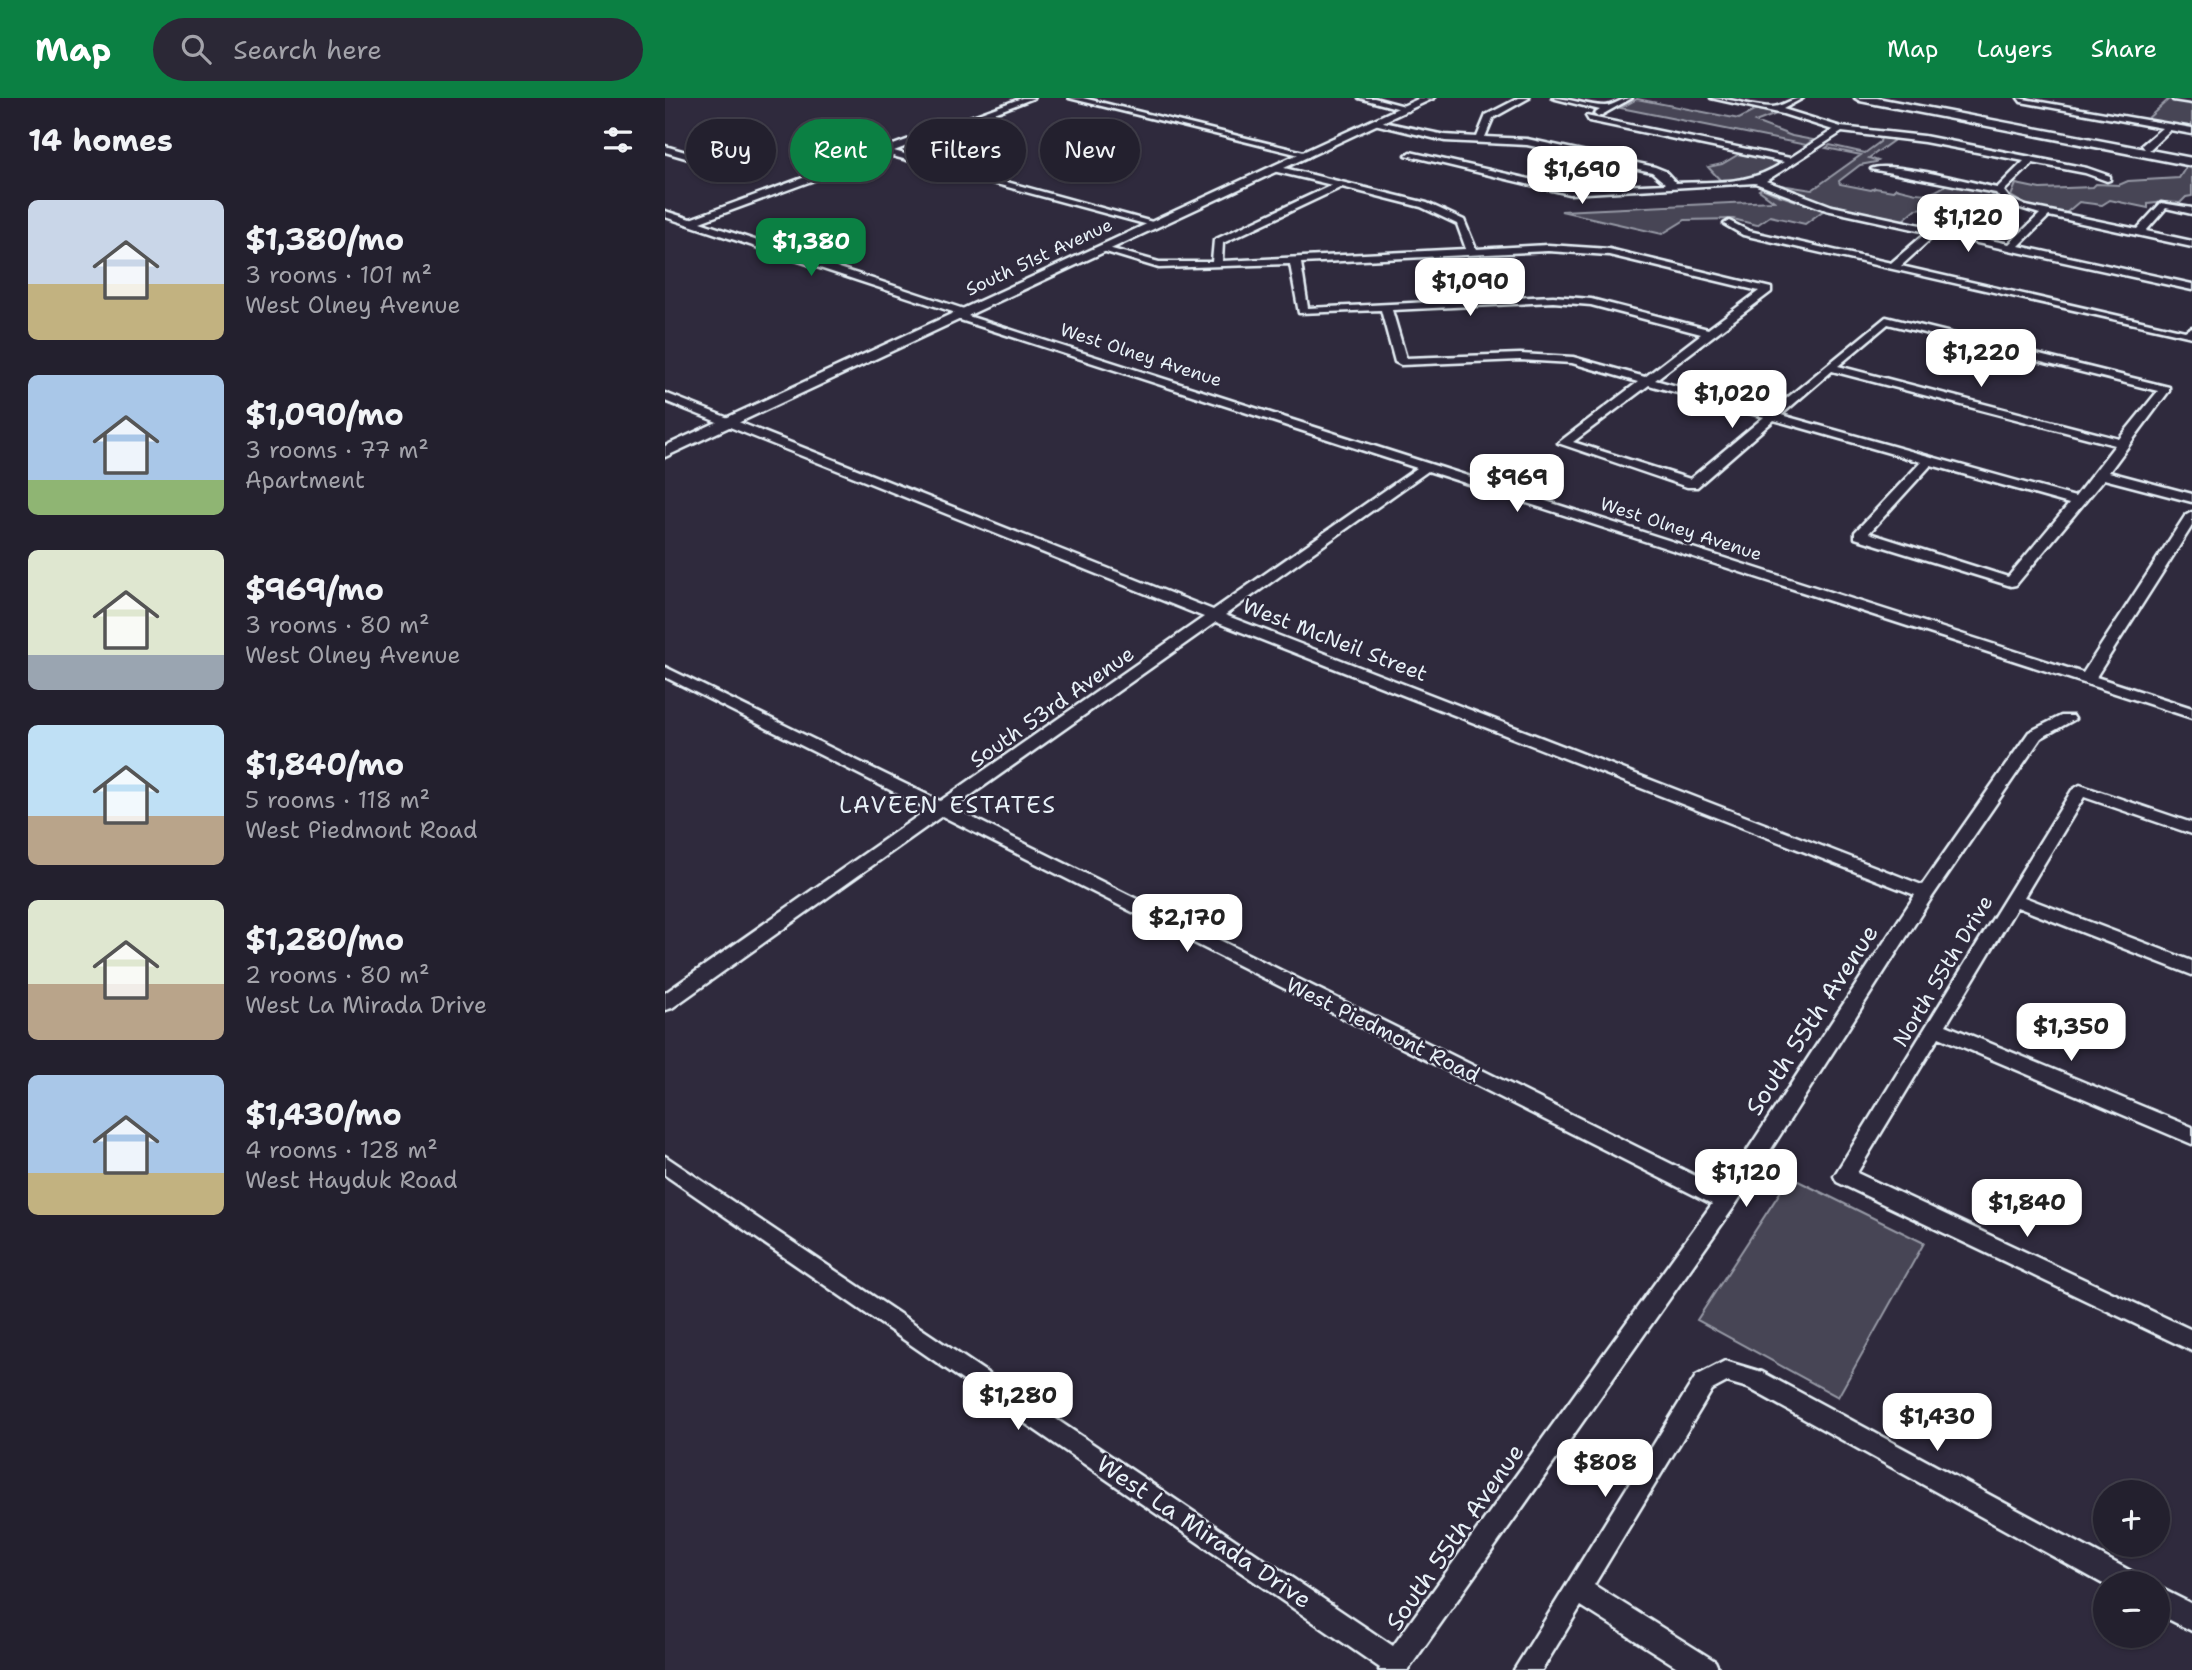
<!DOCTYPE html>
<html lang="en">
<head>
<meta charset="utf-8">
<style>
	:root { --surface:#23202e; --page:#2b2836; --text:#f1f3f6; --muted:#a3a3aa; --line:#403e4a; --accent:#0b8043 }
	body { margin:0; font-family:"Shantell Sans",sans-serif; background:var(--page); color:var(--text); height:100vh; display:flex; flex-direction:column; font-size:26px; white-space:nowrap }
	* { box-sizing:border-box; margin:0 }
	p { font-size:23px; color:var(--muted) }
	.icon { flex:none; width:38px; height:38px; fill:none; stroke:currentColor; stroke-width:2; stroke-linecap:round; stroke-linejoin:round }
	.map { position:relative; flex:1; overflow:hidden }
	.sheet { display:flex; flex-direction:column; background:var(--surface); width:665px }
	.sheet>* { flex:none }
	.hud { position:absolute; left:21px; top:21px; width:665px; height:63px; display:flex; gap:14px }
	.fabs { position:absolute; left:1428px; top:1382px; display:grid; gap:14px }
	.fabs a { display:grid; place-items:center; width:77px; height:77px; border-radius:50%; background:var(--surface); box-shadow:0 2px 5px #0004,0 0 0 2px var(--line); font-size:35px }
	.price { position:absolute; translate:-50% -60px; padding:0 16px; border-radius:14px; background:#fff; color:#222; font-size:23px; line-height:46px; filter:drop-shadow(0 2px 4px #0008) }
	.price::after { content:''; position:absolute; left:50%; top:42px; width:21px; height:16px; margin-left:-10px; background:inherit; clip-path:polygon(0 0,100% 0,50% 100%) }
	.price.on { background:var(--accent); color:#fff }
	ul { padding:0; list-style:none }
	li { display:flex; align-items:center; gap:21px; height:175px; padding:0 28px }
	li span { display:grid; place-items:center; flex:none; width:196px; height:140px; border-radius:10px; color:#555 }
	li>.icon { margin-inline-start:auto }
	span .icon { width:84px; height:84px; fill:#fffc; stroke-width:1 }
	li b { font-size:30px }
	h2 { display:flex; justify-content:space-between; align-items:center; height:84px; padding:0 28px; font-size:30px }
	.tag { padding:0 24px; border-radius:32px; background:var(--surface); box-shadow:0 2px 5px #0004,0 0 0 2px var(--line); font-size:24px; line-height:63px }
	.tag.on { background:var(--accent); color:#fff }
	header { display:flex; align-items:center; gap:42px; box-sizing:border-box; height:98px; padding:0 35px; background:var(--accent); color:#fff }
	header strong { font-size:33px }
	nav { display:flex; gap:38px; margin-inline-start:auto; font-size:24px }
	.search { width:490px; height:63px; background:var(--page); display:flex; align-items:center; gap:18px; box-sizing:border-box; padding:0 24px; border-radius:38px; color:var(--muted); font-size:26px }
	main { display:flex; flex:1; min-height:0 }
	.map>svg:first-child { display:block }
</style>
</head>
<body>
<header>
<strong>Map</strong>
<div class="search"><svg class="icon" aria-label="search" viewBox="0 0 24 24"><circle cx="10" cy="10" r="6"/><path d="M15 15l6 6"/></svg>Search here</div>
<nav><a>Map</a><a>Layers</a><a>Share</a></nav>
</header>
<main>
<section class="sheet">
<h2>14 homes<svg class="icon" aria-label="filters" viewBox="0 0 24 24"><path d="M4 7h16M4 17h16"/><circle cx="9" cy="7" r="2"/><circle cx="15" cy="17" r="2"/></svg></h2>
<ul>
<li><span style="background:linear-gradient(#c9d6e8 60%,#c2b280 0)"><svg class="icon" aria-label="home" viewBox="0 0 24 24"><path d="M3 11l9-7 9 7M6 9v11h12V9"/></svg></span><div><b>$1,380/mo</b><p>3 rooms · 101 m²</p><p>West Olney Avenue</p></div></li>
<li><span style="background:linear-gradient(#a9c7e8 75%,#8fb573 0)"><svg class="icon" aria-label="home" viewBox="0 0 24 24"><path d="M3 11l9-7 9 7M6 9v11h12V9"/></svg></span><div><b>$1,090/mo</b><p>3 rooms · 77 m²</p><p>Apartment</p></div></li>
<li><span style="background:linear-gradient(#dfe7d0 75%,#9aa5b1 0)"><svg class="icon" aria-label="home" viewBox="0 0 24 24"><path d="M3 11l9-7 9 7M6 9v11h12V9"/></svg></span><div><b>$969/mo</b><p>3 rooms · 80 m²</p><p>West Olney Avenue</p></div></li>
<li><span style="background:linear-gradient(#bfe0f5 65%,#b9a48a 0)"><svg class="icon" aria-label="home" viewBox="0 0 24 24"><path d="M3 11l9-7 9 7M6 9v11h12V9"/></svg></span><div><b>$1,840/mo</b><p>5 rooms · 118 m²</p><p>West Piedmont Road</p></div></li>
<li><span style="background:linear-gradient(#dfe7d0 60%,#b9a48a 0)"><svg class="icon" aria-label="home" viewBox="0 0 24 24"><path d="M3 11l9-7 9 7M6 9v11h12V9"/></svg></span><div><b>$1,280/mo</b><p>2 rooms · 80 m²</p><p>West La Mirada Drive</p></div></li>
<li><span style="background:linear-gradient(#a9c7e8 70%,#c2b280 0)"><svg class="icon" aria-label="home" viewBox="0 0 24 24"><path d="M3 11l9-7 9 7M6 9v11h12V9"/></svg></span><div><b>$1,430/mo</b><p>4 rooms · 128 m²</p><p>West Hayduk Road</p></div></li>
</ul>
</section>
<div class="map">
<svg width="1527" height="1572" viewBox="0 0 1527 1572">
	<rect width="100%" height="100%" fill="#2f2a3d"/>
	<filter id="ink" filterUnits="userSpaceOnUse"><feTurbulence type="fractalNoise" baseFrequency=".0143" numOctaves="2"/><feDisplacementMap in="SourceGraphic" scale="14" xChannelSelector="R" yChannelSelector="G"/><feConvolveMatrix kernelMatrix="1 2 1 2 8 2 1 2 1" color-interpolation-filters="sRGB"/></filter>
	<g filter="url(#ink)">
		<path fill="#464455" stroke="#979aa6" stroke-width="2" d="M972,1l102,20 17,-9 23,3 -24,9 37,14 21,4 -7,5 -185,-37z
			M1504,1l23,4v26l-46,-9z
			M1216,39l16,1 -28,20 9,3 -2,1 -16,3 -21,16 1,3 31,6 4,-2 18,3 3,-3c24,6 31,11 53,-5 17,4 38,4 50,18l-21,19 -52,-12 -10,1 -14,12 -90,-21 -38,-16 38,6 49,-35 -35,-7 4,-3 35,8 15,-11z
			M1076,55l34,7 4,4c-19,12 -35,16 -58,17l-13,-14 14,-3z
			M1521,69l6,2v27l-6,1 -6,6 -15,-1 -17,2v4l-38,-8 -8,5 -23,-3 -13,11 -38,-7 -17,-10 5,-12 24,5 53,-2 3,-3 23,1 9,-4 51,-3z
			M1097,90l13,6 49,16 -19,14 -35,-8 -13,9 -24,-6 -48,1 -23,14 -101,-23 213,-10 -15,-11z
			M1125,1079l134,66 -86,154 -141,-77z"/>
		<g fill="none" stroke-linecap="round" stroke-linejoin="round">
			<g stroke="#e8f1f8" stroke-width="5">
				<path id="minor" d="M357,0h12l-140,53 262,72v4l-271,-73 -185,68 270,89 1,2 -3,3 1115,357 102,-157 7,-4v14l-96,151 96,31v10l-764,-247 -203,144 697,270 107,-153 32,-16h12l2,3 -34,19 -109,159 -198,310 -326,463h-29l1,-2 -715,-493v-19l728,490 319,-442 -770,-388 -270,192 -7,2v-17l263,-184 -263,-132v-10l275,134 264,-184 -539,-216v-8l548,217 204,-142 -463,-150 -1,-2 3,-3 -291,-96v-6l25,8zM551,524l699,273 -193,294 -769,-381z
					M404,0h14l229,56 -4,3z
					M694,0h15l38,10 -4,3z
					M854,0h10l-36,20 -8,19 42,2 128,28 10,4 11,12c41,-2 72,3 108,-21l-195,-41 -3,-5 204,42 43,-28 -50,-16 -72,-16c20,0 41,9 61,9 10,0 19,-9 31,-9l-20,11 58,18 83,9 163,32 23,8v4l-3,1 -22,-8 -52,-10 -29,28 6,8 16,7 111,23 24,-26 31,5v6l-26,-6 -20,23 46,10v6l-143,-31 -30,30 173,38v6l-256,-56 -35,32 284,65 7,-4v10l-449,-102 -19,-11 5,-3 20,10 142,32 36,-31 -101,-22 -71,-27 -186,11 -163,-39 4,-3 159,36 97,-4 -14,-12 -125,-27 -82,-4 -75,-18 4,-3 71,15 32,2 9,-22zM1177,34l82,10 100,19 -27,27c-22,-5 -110,-28 -126,-19l125,24 8,10 36,11 -31,30 -177,-38 -66,-25z
					M887,0c18,0 35,8 53,8 9,0 16,-8 27,-8l-34,19 -4,-3 6,-4z
					M1353,0l174,30v6l-22,-4 -23,22 -5,-7 20,-17 -141,-26z
					M1507,0l20,1v4l-19,-3z
					M0,48l51,15 2,2 -5,3 -48,-14z
					M611,68l151,37 37,17 12,29 72,-4 61,4 162,39v4l-116,88 115,32 116,-95 283,70v4l-60,81 83,22v8l-88,-23 -88,106 -5,1 -156,-48v-6l66,-70 -147,-42 -77,67h-10l-129,-44 80,-61 -66,-19 -52,-3 -119,5 -6,-3 -14,-52 -82,3 -9,-49 -131,4 -63,-19 5,-3 58,16h53l2,-22 118,-55 -59,-14v-4zM677,89l79,20 36,17 9,25 -244,12 1,-18zM883,153l61,4 150,36 -51,38 -117,-30 -38,-3 -245,12 -7,-45zM888,204l38,3 110,29 -56,43 -72,-20 -53,-3 -114,4 -14,-48zM1223,226l270,67 -39,48 -281,-73zM1167,273l283,74 -40,52 -294,-82zM984,287l115,32 -74,62 -117,-37zM1266,367l138,39 -61,73 -139,-44z
					M1415,687l112,38v11l-108,-37 -60,100 168,64v14l-175,-68 -71,118 246,102v17l-253,-107 -82,136 335,157v21l-355,-169 -3,-6 238,-386z
					M1060,1263l37,11 376,203 4,9 -37,1 -357,-197 -21,-6 -15,8 -118,195 121,76 4,9h-37l-101,-64 -39,64h-28l182,-294z
					M1493,1489l34,17v27l-34,-17z"/>
			</g>
			<g stroke="#e8f1f8" stroke-width="5">
				<path id="major" d="M755,0h14l-769,359v-11z
					M1190,0h22l315,60v8l-332,-65z"/>
			</g>
			<use href="#minor" fill="#2f2a3d" fill-rule="evenodd"/>
			<use href="#major" fill="#2f2a3d" fill-rule="evenodd"/>
		</g>
	</g>
	<g text-anchor="middle" stroke-width="5" stroke-linejoin="round" paint-order="stroke">
		<g font-size="18" fill="#e8f1f8" stroke="#2f2a3d">
			<text transform="translate(374 159) rotate(-25)" y="6">South 51st Avenue</text>
			<text transform="translate(476 257) rotate(18)" y="6">West Olney Avenue</text>
			<text transform="translate(1016 431) rotate(18)" y="6">West Olney Avenue</text>
		</g>
		<g font-size="21" fill="#e8f1f8" stroke="#2f2a3d">
			<text transform="translate(670 542) rotate(21)" y="7">West McNeil Street</text>
			<text transform="translate(387 609) rotate(-35)" y="7">South 53rd Avenue</text>
			<text transform="translate(1278 873) rotate(-59)" y="7">North 55th Drive</text>
			<text transform="translate(718 932) rotate(26)" y="7">West Piedmont Road</text>
		</g>
		<g font-size="23" letter-spacing="2" fill="#e8f1f8" stroke="#2f2a3d">
			<text x="283" y="715">LAVEEN ESTATES</text>
		</g>
		<g font-size="24" fill="#e8f1f8" stroke="#2f2a3d">
			<text transform="translate(1147 922) rotate(-57)" y="8">South 55th Avenue</text>
			<text transform="translate(539 1434) rotate(34)" y="8">West La Mirada Drive</text>
			<text transform="translate(790 1439) rotate(-55)" y="8">South 55th Avenue</text>
		</g>
	</g>
</svg>
<div class="fabs">
<a>+</a>
<a>−</a>
</div>
<b class="price" style="left:917px;top:108px">$1,690</b>
<b class="price" style="left:1303px;top:156px">$1,120</b>
<b class="price on" style="left:146px;top:180px">$1,380</b>
<b class="price" style="left:805px;top:220px">$1,090</b>
<b class="price" style="left:1316px;top:291px">$1,220</b>
<b class="price" style="left:1067px;top:332px">$1,020</b>
<b class="price" style="left:852px;top:416px">$969</b>
<b class="price" style="left:522px;top:856px">$2,170</b>
<b class="price" style="left:1406px;top:965px">$1,350</b>
<b class="price" style="left:1081px;top:1111px">$1,120</b>
<b class="price" style="left:1362px;top:1141px">$1,840</b>
<b class="price" style="left:353px;top:1334px">$1,280</b>
<b class="price" style="left:1272px;top:1355px">$1,430</b>
<b class="price" style="left:940px;top:1401px">$808</b>
<div class="hud">
<a class="tag">Buy</a>
<a class="tag on">Rent</a>
<a class="tag">Filters</a>
<a class="tag">New</a>
</div>
</div>
</main>
</body>
</html>
